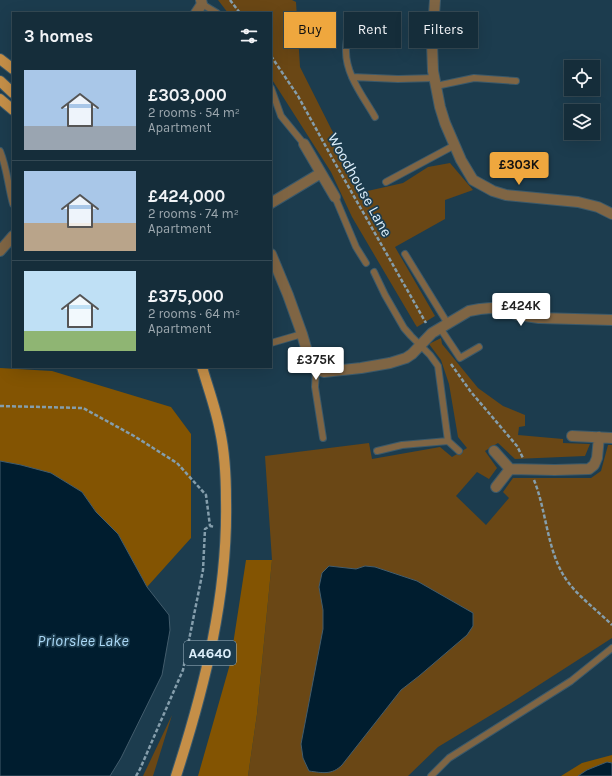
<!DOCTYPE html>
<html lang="en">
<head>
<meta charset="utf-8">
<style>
	:root { --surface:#152d3a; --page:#223945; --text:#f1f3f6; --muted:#9da8af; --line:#344954; --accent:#efa73e }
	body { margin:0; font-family:Karla,sans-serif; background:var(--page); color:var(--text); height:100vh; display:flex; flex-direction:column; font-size:15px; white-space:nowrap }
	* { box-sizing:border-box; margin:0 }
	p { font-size:13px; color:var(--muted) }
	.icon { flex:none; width:22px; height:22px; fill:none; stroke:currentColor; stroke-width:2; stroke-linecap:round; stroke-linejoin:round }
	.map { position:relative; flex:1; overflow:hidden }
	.panel { position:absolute; left:12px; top:12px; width:260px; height:356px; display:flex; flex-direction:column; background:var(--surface); border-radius:0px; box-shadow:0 4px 16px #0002,0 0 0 1px var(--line) }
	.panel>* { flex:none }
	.top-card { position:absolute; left:284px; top:12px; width:268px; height:36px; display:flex; gap:8px }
	.controls { position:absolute; left:564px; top:60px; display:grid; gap:8px }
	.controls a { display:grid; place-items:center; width:36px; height:36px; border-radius:0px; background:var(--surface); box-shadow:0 4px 16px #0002,0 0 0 1px var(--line); font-size:20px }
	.price { position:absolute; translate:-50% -34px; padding:0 9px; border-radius:4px; background:#fff; color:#222; font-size:13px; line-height:26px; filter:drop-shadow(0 1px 2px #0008) }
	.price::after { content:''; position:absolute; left:50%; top:24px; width:12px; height:9px; margin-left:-6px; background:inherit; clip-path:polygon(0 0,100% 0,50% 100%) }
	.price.selected { background:var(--accent); color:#111 }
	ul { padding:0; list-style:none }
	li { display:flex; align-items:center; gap:12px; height:100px; padding:0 12px }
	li+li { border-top:1px solid var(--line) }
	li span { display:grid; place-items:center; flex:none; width:112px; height:80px; border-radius:0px; color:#555 }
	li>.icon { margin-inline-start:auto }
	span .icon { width:48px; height:48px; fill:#fffc; stroke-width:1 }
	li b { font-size:17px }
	h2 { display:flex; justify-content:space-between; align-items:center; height:48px; padding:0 12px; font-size:17px }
	.pill { padding:0 14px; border-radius:0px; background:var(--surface); box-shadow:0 4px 16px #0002,0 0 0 1px var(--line); font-size:14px; line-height:36px }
	.pill.selected { background:var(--accent); color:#111 }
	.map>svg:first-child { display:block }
</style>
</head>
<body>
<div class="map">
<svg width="612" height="776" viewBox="0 0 612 776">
	<rect width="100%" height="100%" fill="#1c3c4e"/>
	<path fill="#6a4715" d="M218,0h74l4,2 4,65 63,125 40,-9 25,-16 22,-4 23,27 -28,10v19l-50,28 40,69 -18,11 -2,-3 -63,-107 -21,-45 -60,-94v-65h-43z
		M441,338l1,6 36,44 25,18 22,9v11l-6,1 -1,8 45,4v4l27,1 -5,12 -70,3 -17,-16 -13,8 12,17 -8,11 -12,-7 -21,24 30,29 23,-27 -6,-6 10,-14h78l10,-7 7,-26h4v193l-98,63 -76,46 -30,29h-160l9,-62 15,-154 -7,-104 104,-13 3,16 68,-12 12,10 15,-9 -9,-11 -9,-53 -8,-24 -12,-16z
		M172,715l-19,61h-10z"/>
	<path fill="#835402" d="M0,368l52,3 119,36 20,27v104l-44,49 -29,-53 -22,-22 -14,-20 -61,-27 -21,-4z
		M246,560h26l-15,154 -9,62h-50l32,-112z
		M612,755v8l-5,-1 -20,8 -9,6h-17l21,-13z"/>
	<path fill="#001d2f" stroke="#425c6c" d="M0,461l21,4 30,8 31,19 14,20 22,22 29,53 22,28 1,15 -8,45 -41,83 -11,18h-110z
		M329,566l27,3 9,-3 10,1 42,14 56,32v13l-6,9 -48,41 -18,14 -59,75c-10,10 -19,8 -33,6l-6,-13 -2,-14 22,-115v-19l-4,-23 3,-14z
		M607,762l5,1v13h-34l9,-6z"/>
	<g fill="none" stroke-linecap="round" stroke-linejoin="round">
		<g stroke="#3b596a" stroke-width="8">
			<path id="lane" d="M202,4l15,9
				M349,27c-1,7 -3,15 -3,22 -1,25 17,47 29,68
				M352,77l46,2 37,-1
				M436,86l38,-8 42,3
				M271,88l10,28 23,28
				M0,151c7,17 8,35 13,53
				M386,182l69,-37
				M335,197l21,50 10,16
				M405,254l43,70
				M374,272l11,23 19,33 7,8 19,19 8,11 10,75 11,10
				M440,328l20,30 19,-11
				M271,343l31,-9
				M316,370l-1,17 8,51
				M377,451l25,-6 46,-4
				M431,776l18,-18 122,-77 41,-33"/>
		</g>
		<g stroke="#3b596a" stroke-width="12">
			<path id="street" d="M435,0l-3,44 1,27 7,36 5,16 16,37 12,20 20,11 13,4 72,7 20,5 14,7
				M196,13l6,-9 -1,-4
				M304,144l31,53
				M271,203l50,-30
				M0,251l13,-15
				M271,254l17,41 14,39 9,31 5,5 8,2 37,-4 29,-5 16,-5 6,-4 20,-21 37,-22 11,-2 11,-1 16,3 11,4 21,3 73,2
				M572,436l40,2
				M494,451l16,18
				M496,487l14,-18 45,1 34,-1 5,-4 3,-7 2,-21"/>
		</g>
		<g stroke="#3b596a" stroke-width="12">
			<path id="primary" d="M0,59l13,10
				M0,81l13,12
				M0,99l13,11
				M176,776c29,-90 52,-181 50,-276 0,-23 -1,-46 -6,-69 -4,-22 -12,-43 -18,-64"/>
		</g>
		<path stroke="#859eac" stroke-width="2.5" stroke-dasharray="4 2" stroke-linecap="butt" d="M230,0l10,13
			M271,56l27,40 37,67 91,160
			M451,364l20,28 46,54 6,12
			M0,406l83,2 51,28 43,27 29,32 4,31
			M534,480c13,32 13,74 34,102 12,16 30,29 44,43
			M136,776l4,-7 43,-99 20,-100 2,-41 5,-3 5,1"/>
		<use href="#lane" stroke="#7f6544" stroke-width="6"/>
		<use href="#street" stroke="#7f6544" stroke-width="10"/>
		<use href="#primary" stroke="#c58f48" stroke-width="10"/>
	</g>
	<g text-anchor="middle" stroke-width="3.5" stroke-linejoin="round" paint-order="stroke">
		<rect fill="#1c3c4e" stroke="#a3b9c7" stroke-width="1" x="184" y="641" width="52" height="24" rx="3"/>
		<g font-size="14" font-weight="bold" fill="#ddeffb">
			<text x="210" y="658">A4640</text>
		</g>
		<g font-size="15" fill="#ddeffb" stroke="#1c3c4e">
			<text transform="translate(360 185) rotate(61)" y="5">Woodhouse Lane</text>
		</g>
		<g font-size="16" font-style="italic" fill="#aad8f6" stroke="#1c3c4e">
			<text x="83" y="646">Priorslee Lake</text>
		</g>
	</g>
</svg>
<div class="controls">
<a><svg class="icon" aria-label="locate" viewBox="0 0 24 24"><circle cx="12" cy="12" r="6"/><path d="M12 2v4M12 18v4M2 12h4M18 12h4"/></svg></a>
<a><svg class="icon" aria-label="layers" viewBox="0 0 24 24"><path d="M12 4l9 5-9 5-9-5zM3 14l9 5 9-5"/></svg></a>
</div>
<b class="price selected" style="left:519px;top:186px">£303K</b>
<b class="price" style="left:521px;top:327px">£424K</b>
<b class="price" style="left:316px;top:381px">£375K</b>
<div class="top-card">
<a class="pill selected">Buy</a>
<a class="pill">Rent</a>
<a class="pill">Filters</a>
</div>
<section class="panel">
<h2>3 homes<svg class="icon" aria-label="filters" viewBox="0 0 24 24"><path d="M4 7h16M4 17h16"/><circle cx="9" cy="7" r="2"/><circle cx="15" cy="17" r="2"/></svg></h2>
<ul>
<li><span style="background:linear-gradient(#a9c7e8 70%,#9aa5b1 0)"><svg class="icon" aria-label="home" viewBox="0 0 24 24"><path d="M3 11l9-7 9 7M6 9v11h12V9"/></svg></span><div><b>£303,000</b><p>2 rooms · 54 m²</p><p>Apartment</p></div></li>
<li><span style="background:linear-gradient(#a9c7e8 65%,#b9a48a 0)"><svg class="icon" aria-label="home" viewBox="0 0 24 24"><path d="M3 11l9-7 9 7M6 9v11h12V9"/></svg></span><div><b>£424,000</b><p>2 rooms · 74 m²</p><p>Apartment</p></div></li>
<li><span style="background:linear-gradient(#bfe0f5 75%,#8fb573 0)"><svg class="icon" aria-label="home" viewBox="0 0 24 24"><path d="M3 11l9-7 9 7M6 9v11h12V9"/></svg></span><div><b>£375,000</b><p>2 rooms · 64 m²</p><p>Apartment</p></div></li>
</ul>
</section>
</div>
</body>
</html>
